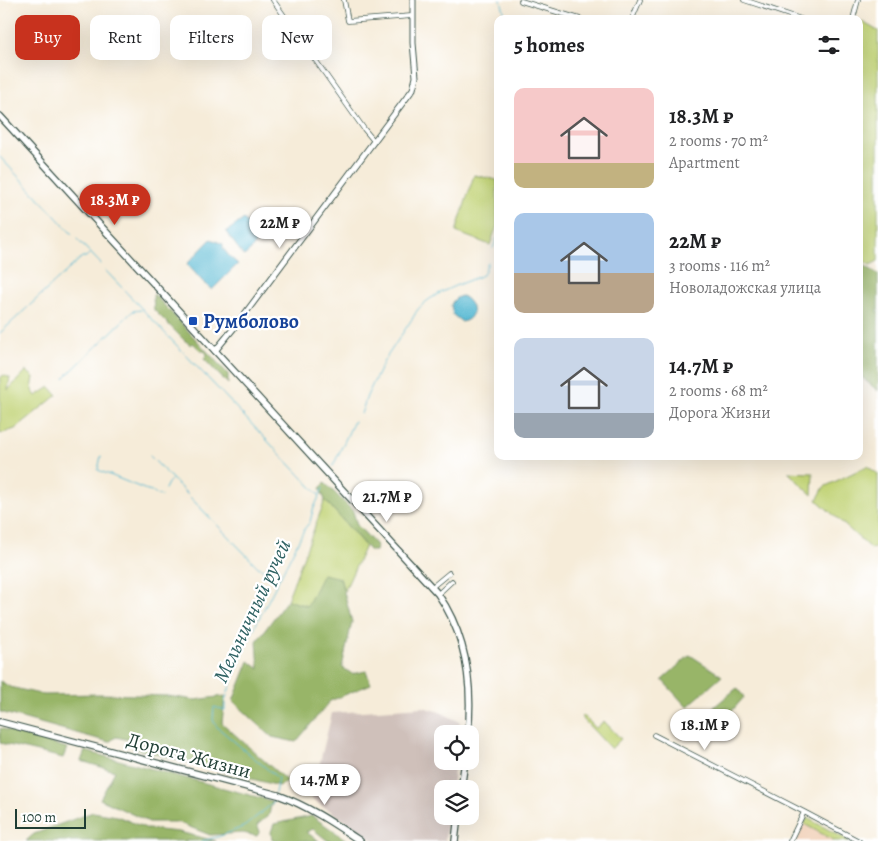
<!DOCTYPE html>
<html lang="en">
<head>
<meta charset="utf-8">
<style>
	:root { --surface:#fff; --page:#f2f2f2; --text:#202124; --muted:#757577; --accent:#c8321e }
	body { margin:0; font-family:Alegreya,serif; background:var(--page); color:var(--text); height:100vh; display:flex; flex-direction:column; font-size:19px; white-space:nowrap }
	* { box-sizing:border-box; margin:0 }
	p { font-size:16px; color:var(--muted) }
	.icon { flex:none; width:28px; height:28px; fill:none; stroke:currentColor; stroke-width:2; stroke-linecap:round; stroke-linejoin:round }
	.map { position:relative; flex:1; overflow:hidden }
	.side { position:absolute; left:494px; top:15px; width:369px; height:445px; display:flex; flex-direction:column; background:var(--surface); border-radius:10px; box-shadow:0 5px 20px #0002 }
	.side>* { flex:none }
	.guide { position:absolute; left:15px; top:15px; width:404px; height:45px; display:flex; gap:10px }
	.controls { position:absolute; left:434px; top:725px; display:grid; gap:10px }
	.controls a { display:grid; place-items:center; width:45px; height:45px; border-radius:10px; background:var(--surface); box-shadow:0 5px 20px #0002; font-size:25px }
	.scale { position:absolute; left:15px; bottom:12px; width:71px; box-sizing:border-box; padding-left:5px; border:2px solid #1f3d34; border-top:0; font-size:14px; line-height:18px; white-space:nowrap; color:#1f3d34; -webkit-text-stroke:4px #fff; paint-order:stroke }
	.price { position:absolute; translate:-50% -42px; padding:0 11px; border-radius:18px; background:#fff; color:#222; font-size:16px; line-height:32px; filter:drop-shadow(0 1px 2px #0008) }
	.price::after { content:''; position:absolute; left:50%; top:30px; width:15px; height:11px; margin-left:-8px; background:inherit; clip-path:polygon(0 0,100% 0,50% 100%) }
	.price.active { background:var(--accent); color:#fff }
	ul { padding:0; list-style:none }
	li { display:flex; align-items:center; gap:15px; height:125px; padding:0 20px }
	li span { display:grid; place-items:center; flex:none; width:140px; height:100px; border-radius:10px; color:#555 }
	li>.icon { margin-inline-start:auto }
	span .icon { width:60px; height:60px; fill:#fffc; stroke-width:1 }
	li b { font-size:21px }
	h2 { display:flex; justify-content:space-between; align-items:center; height:60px; padding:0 20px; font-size:21px }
	.chip { padding:0 18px; border-radius:10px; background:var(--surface); box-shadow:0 5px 20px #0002; font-size:18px; line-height:45px }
	.chip.active { background:var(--accent); color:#fff }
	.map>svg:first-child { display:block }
</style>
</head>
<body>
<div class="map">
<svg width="878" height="841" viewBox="0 0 878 841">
	<rect width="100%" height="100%" fill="#fff"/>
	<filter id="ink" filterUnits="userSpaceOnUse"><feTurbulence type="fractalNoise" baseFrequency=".02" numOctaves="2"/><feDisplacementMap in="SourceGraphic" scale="10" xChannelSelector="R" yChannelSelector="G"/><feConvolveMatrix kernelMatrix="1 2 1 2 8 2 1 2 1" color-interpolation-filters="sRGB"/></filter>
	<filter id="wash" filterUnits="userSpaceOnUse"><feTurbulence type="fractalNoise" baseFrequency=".0096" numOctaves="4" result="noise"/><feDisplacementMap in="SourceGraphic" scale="20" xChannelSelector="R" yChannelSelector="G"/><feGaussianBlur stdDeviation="1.12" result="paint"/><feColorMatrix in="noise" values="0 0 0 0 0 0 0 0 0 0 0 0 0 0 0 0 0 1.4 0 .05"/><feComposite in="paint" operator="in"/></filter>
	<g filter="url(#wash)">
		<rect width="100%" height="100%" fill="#f6ecd9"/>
		<path fill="#f2d4be" d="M804,824l31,17h-40z"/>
		<path fill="#cfc0ba" d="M423,707l17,5 20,10 -2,12h-16v27h13l-3,28h-10v27h6l-3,25h-71l-42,-29 -21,-13 21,-86z"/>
		<path fill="#c1d376" stroke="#708855" d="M859,20l19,11v230l-8,4 -11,-7z
			M474,175l23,5v46l-7,19 -34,-13z
			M26,371l8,6 -2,13 4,6 14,-9 7,8 -42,34 -15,5v-56l4,-3 6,3 -2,12z
			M867,466l11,8v73l-7,2 -54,-49 7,-13z
			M788,472l25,1 -1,22z
			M325,500l40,46 -21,46 -4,-14 -33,28 -20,-6z
			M583,715l13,13 8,-7 17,18 -10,10 -30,-32z
			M807,818l43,23h-15l-31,-17z"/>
		<path fill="#98b567" stroke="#5c794e" d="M859,262l19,12v117l-19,-16z
			M154,294l74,80v10l-24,-25 3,-5 -3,-3h-3l-8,-8 -2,2 -7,-5 -30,-30 -1,-14z
			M325,483l28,28 4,14 20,21 -1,5h-6l-45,-51 -5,-12z
			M323,574l17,4 12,44 -10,45 10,7 14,-3 5,13 -41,17 -34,41 -24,-5 -39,-36 16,-40 10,8 -2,-28 30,-41 20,6z
			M690,655l32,21 -35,31 -25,-27z
			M0,681l10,6 34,8 57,-1 67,2 27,4 30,-4 -3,27 66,59 -9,4 -146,-38 -3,-8 -14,-3 -7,5 -109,-30z
			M737,688l7,9 -31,36 -15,-13z
			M0,728l67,20 -4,10 -63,-15z
			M85,751l187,50 -3,14 -12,10 3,6 -3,5 -14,-3 -33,2 -33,-13h-28l-49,-23 15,-28 -34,-10z
			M93,812l24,4 31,13 31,3 37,9h-190l8,-7z
			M312,816l36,25h-20l-15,-12 -7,3 13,9h-43l-4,-1 -1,-8 3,-8z"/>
		<path fill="#54b8d2" stroke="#3a7a83" d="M244,219l10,13 1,12 -3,5 -8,7 -18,-24z
			M211,239l12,5v4l6,8 9,8 -26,26 -9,-8 -16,-18z
			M462,296c12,6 16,22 0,26l-9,-7 -2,-10c2,-5 5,-8 11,-9z"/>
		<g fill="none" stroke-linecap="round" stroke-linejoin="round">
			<path stroke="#54b8d2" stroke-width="1" d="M501,0l5,19
				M0,157l72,77
				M77,239l24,25
				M493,248l5,-12
				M106,271l213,224
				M0,333l82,-76h4l4,-4
				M64,378l69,-67 8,-1
				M361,414l6,-18 17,-35 30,-45c8,-20 49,-33 69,-41l5,-12
				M101,456l-3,14 63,26
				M150,456l108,111 22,10
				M333,466l21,-45
				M165,489l3,-6 3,-3
				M275,793l3,-15 -61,-51 -4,-7 1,-13 11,3v-9l16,-47 64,-126 5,-6 3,-12 10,-22
				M201,841l20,-5 24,-10 28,-23 1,-6"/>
		</g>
	</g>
	<g filter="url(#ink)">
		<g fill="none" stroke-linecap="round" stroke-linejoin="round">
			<g stroke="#3f574d" stroke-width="5.5">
				<path id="minor" d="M273,0l91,129 10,12
					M344,0l4,21 64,-5
					M744,0l57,19
					M521,1l59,18
					M632,19l8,-19
					M853,19l5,-19
					M432,587l17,-14
					M438,594l14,-13
					M654,735l150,77 -14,29
					M804,812l55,29"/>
			</g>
			<g stroke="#3f574d" stroke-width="7">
				<path id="tertiary" d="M215,351l23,-28 175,-234 3,-12 -3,-34v-43"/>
			</g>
			<g stroke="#3f574d" stroke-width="8">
				<path id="secondary" d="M0,116l438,478c28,41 35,91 30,140
					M0,722l278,73c30,11 55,28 82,46
					M461,789l4,-28
					M455,841l3,-25"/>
			</g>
			<use href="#minor" stroke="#fff" stroke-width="4"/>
			<use href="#tertiary" stroke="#fff" stroke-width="5"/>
			<use href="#secondary" stroke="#fff" stroke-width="5.5"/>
		</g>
	</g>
	<rect fill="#1a4fb4" stroke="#fff" stroke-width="2" x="188" y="316" width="10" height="10" rx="2.5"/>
	<g text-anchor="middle" stroke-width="4.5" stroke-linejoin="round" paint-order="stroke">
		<g font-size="20" font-weight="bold" fill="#164399" stroke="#fff" text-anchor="start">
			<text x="203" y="328">Румболово</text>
		</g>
		<g font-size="20" fill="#1f3d34" stroke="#fff">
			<text transform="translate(189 755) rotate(15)" y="7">Дорога Жизни</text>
		</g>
		<g font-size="21" font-style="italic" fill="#2f6263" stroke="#fff">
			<text transform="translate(252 611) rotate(-65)" y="7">Мельничный ручей</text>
		</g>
	</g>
</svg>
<div class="controls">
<a><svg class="icon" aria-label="locate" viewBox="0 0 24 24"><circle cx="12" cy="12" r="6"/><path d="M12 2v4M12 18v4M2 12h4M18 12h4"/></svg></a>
<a><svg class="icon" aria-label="layers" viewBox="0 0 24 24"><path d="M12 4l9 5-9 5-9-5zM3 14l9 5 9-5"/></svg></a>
</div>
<div class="scale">100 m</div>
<b class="price active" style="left:115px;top:226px">18.3M ₽</b>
<b class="price" style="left:280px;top:249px">22M ₽</b>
<b class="price" style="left:387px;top:523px">21.7M ₽</b>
<b class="price" style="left:705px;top:751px">18.1M ₽</b>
<b class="price" style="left:325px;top:806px">14.7M ₽</b>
<div class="guide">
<a class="chip active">Buy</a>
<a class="chip">Rent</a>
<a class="chip">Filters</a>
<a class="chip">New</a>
</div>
<section class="side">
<h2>5 homes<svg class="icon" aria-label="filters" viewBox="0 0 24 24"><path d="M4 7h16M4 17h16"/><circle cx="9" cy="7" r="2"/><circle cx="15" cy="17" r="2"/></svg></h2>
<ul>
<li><span style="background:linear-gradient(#f6c9c9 75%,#c2b280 0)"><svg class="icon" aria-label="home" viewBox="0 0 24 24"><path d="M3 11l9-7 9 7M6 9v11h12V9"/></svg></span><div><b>18.3M ₽</b><p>2 rooms · 70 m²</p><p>Apartment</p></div></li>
<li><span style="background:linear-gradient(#a9c7e8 60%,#b9a48a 0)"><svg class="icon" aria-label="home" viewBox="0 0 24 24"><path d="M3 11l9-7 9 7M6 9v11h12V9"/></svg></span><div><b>22M ₽</b><p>3 rooms · 116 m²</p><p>Новоладожская улица</p></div></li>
<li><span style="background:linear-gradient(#c9d6e8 75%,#9aa5b1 0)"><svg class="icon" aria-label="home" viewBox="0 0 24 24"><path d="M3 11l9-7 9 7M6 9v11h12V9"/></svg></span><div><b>14.7M ₽</b><p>2 rooms · 68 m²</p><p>Дорога Жизни</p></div></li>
</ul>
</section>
</div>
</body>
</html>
